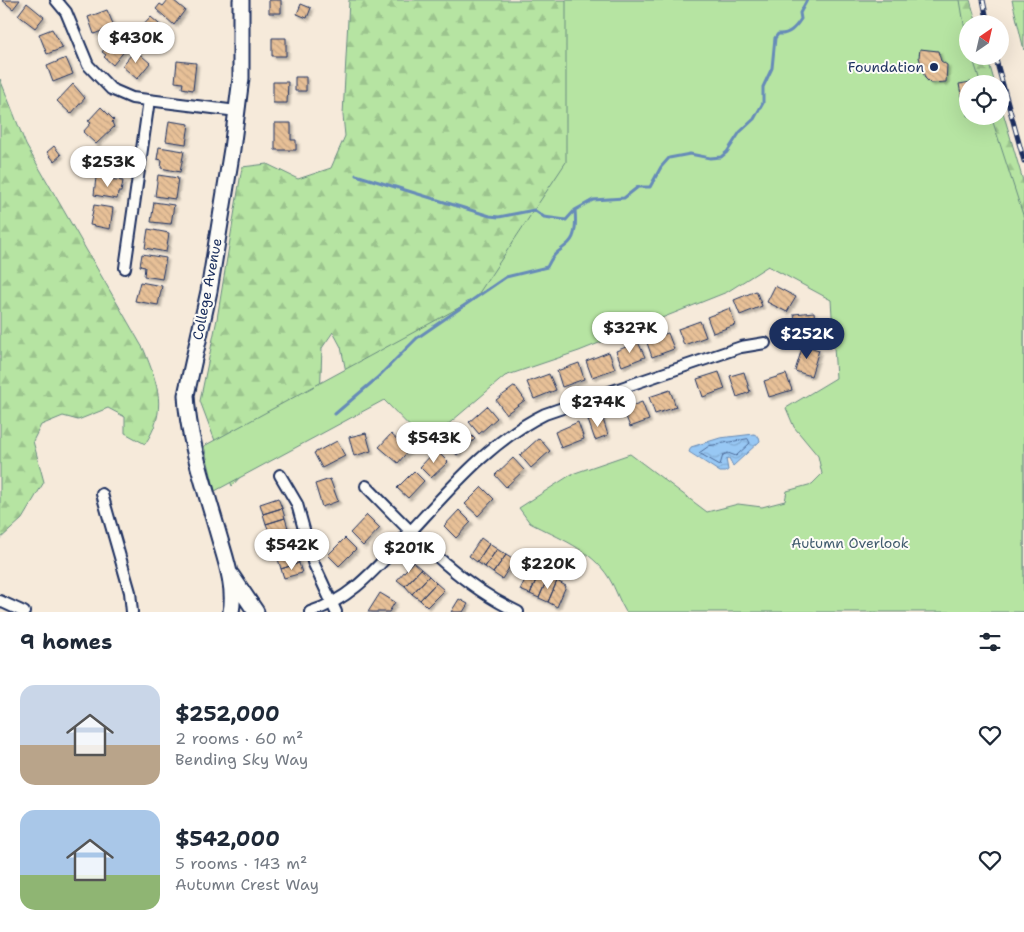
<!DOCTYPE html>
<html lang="en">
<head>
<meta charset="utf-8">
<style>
	:root { --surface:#fff; --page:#f6f6f7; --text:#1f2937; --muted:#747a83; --accent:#1b2f5e }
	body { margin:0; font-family:"Shantell Sans",sans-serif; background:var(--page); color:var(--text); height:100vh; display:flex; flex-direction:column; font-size:19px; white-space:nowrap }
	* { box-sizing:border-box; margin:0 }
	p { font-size:16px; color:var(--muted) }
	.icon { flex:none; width:28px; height:28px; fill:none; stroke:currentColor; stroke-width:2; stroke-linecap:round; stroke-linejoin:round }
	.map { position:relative; height:612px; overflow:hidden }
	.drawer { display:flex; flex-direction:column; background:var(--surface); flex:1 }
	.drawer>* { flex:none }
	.needle { width:32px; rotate:34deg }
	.buttons { position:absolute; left:959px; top:15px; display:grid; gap:10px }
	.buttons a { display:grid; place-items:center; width:50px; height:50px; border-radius:50%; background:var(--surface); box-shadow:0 5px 20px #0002; font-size:25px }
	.price { position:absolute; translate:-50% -42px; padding:0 11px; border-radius:18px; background:#fff; color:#222; font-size:16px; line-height:32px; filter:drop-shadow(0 1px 2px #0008) }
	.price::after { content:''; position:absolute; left:50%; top:30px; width:15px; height:11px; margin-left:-8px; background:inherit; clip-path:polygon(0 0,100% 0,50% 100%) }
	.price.current { background:var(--accent); color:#fff }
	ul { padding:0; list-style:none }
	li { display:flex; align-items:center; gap:15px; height:125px; padding:0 20px }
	li span { display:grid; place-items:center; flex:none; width:140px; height:100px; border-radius:15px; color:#555 }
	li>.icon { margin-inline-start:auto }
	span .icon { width:60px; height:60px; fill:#fffc; stroke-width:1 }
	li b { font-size:21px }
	h2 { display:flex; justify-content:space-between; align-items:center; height:60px; padding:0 20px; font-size:21px }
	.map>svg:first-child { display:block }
</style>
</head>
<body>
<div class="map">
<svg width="1024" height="612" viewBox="0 0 1024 612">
	<defs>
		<pattern id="forest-firs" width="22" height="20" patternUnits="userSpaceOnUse" patternTransform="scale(1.25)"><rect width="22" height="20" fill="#b6e4a2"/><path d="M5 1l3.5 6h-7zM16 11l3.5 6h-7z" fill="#9cc48e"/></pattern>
		<pattern id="water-waves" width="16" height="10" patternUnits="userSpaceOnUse" patternTransform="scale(1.25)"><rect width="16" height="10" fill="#98c8f4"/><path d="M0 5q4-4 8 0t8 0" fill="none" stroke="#82acd4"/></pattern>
		<pattern id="building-back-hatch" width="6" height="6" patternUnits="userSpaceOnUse" patternTransform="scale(1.25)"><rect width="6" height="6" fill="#e7c097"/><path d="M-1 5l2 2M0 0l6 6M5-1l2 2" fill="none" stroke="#c6a585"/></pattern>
		<filter id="shadow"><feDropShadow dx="2.5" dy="2.5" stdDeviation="1" flood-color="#0004"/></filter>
	</defs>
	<rect width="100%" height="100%" fill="#f6eada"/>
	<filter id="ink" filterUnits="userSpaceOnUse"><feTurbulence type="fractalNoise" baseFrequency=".02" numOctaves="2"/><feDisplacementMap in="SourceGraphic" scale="10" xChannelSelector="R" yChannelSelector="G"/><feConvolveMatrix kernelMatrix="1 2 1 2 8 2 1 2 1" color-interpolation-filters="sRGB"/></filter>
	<g filter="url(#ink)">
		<path fill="url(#forest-firs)" stroke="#688a80" d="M349,0h621l7,24h-9v32h19l8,28h-27v32h32v-14l24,82v428l-256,-10 62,-146 13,-134 -14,-27 -64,-30 -418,112 -6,-30 -8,-15 -11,16 -2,51 -64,60 -24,27 -32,-85 17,-82 25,-152 25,-3 31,15 33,-11 14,-32 -2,-21z
			M0,79l26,66 118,205c14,35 24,60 1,94l-20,-11v-16l-17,-9 -30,12 -15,-4 -22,9 -8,16 11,41 -22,37 -22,20z"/>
		<path fill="#b6e4a2" stroke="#688a80" d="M566,0h394l7,42 1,14h4l9,28h-13v32h23l33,102v394h-398c-7,-11 -10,-23 -17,-34 -18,-29 -51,-40 -79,-55l-11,-15 53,-34 58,-20 77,58 31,-8 24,3 23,-6 2,-10 25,-7 10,-10 -4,-18 -24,-29 -8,-19 50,-30 -5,-78 -63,-34 -41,26 -148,59 -74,25 -79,67 -42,-43 -169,91 -11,-45 271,-147 91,-137z
			M1012,0h12v50z"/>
		<path fill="url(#water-waves)" stroke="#668bb8" d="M754,434l5,3 1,4 -27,25 -4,-8 -3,1 2,11 -3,2h-5l-31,-20 2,-5 29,-9z"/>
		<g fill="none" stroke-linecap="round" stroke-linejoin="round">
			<path stroke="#4d6c9a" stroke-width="1" d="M748,439l2,4 -14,13 -8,-3 -5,2 -3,10 -21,-12 10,-7z"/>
			<path stroke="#668bb8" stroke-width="3" d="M356,175l134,41 9,1 35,-7 10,7 22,3 9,-10 18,-10 31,-2 14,-11h12l11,-20 8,-9 21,-4 20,4 11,-1 6,-5 13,-20 14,-13 9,-16v-16l9,-19 3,-30 3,-4c11,1 17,-6 23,-15l-1,-6 7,-13
				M335,414l42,-36 40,-40 48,-33 41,-28 41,-10c12,-28 32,-12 28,-57"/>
		</g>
		<path fill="url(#building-back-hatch)" stroke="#1b2f5e" filter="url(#shadow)" d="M2,0h18l-7,9z
			M168,0h5l12,10 -11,15 -18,-16 4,-5 3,2z
			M269,0h12v13h-12z
			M27,3l17,14 -9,11 -17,-13z
			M301,4l10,4 -4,10 -10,-4z
			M107,10l7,16 -20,8 -6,-17z
			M151,17l16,14 -12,13 -16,-14z
			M52,29l11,19 -16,6 -8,-20z
			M113,38l13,11 -13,16 -9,-8 2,-2 -4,-3z
			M272,38h14v18h-14z
			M920,49l18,2 3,10 6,4 -1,17 -16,1 -5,-5 -6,-21z
			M135,50l15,13 -13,16 -15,-13z
			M66,58l7,16 -20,8 -6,-16z
			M177,61l19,2 -3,27 -11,-2 1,-5 -8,-1z
			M295,77h11v14h-11z
			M273,82h15l-1,21h-14z
			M971,82v2h-3v20l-5,1 -4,-21z
			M73,84l12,14 -14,16 -14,-13z
			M101,107l13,13 -2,2 2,5 -18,17 -13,-12 8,-9 -3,-2z
			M169,121l20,3 -3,20 -20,-3z
			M275,123h16v17h5v10h-21z
			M54,146l7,9 -7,6 -7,-9z
			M159,147l25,4 -4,21 -19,-4 1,-8 -5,-1z
			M158,175l20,3 -3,21 -20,-3z
			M96,177l27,4 -2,11h-3l-1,7 -23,-4z
			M154,202l20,3 -3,19 -20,-2z
			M94,205l19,3 -3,21 -20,-4z
			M148,229l21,4 -3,19 -21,-4z
			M142,254l24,4 -4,21 -18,-3 1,-9 -5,-1z
			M140,282l22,4 -4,19 -23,-4z
			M775,286l21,11 -9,15 -20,-10z
			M756,291l6,15 -22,9 -6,-15z
			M730,308l5,17 -22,8 -6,-16z
			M814,312l3,23 -20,3 -3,-24z
			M700,321l6,16 -22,8 -6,-16z
			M668,333l6,16 -22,8 -6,-17z
			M638,342l7,15 -23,9 -6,-15z
			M803,345l16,5 -8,26 -16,-5z
			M609,352l6,17 -23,8 -6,-16z
			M579,363l5,16 -22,8 -5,-16z
			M719,372l6,17 -22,8 -6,-18z
			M744,372l6,20 -13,5 -7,-21z
			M549,374l7,16 -22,9 -7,-17z
			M786,374l6,16 -23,7 -5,-16z
			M515,386l10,14 -19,14 -10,-14z
			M670,390l6,17 -21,7 -6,-17z
			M642,402l7,18 -19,7 -7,-18z
			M487,406l10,12 -18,16 -10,-12z
			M602,416l6,19 -13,5 -7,-20z
			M578,422l6,17 -23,9 -6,-16z
			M463,427l12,12 -18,16 -11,-12z
			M366,433l5,18 -17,5 -5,-19z
			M391,434l18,16 -11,13 -19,-16z
			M539,438l11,13 -19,17 -11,-13z
			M337,441l8,15 -23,12 -8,-15z
			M436,450l12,12 -17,16 -11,-11z
			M513,458l11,12 -18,17 -11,-12z
			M414,471l10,10 -16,17 -11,-10z
			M330,479l8,22 -16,6 -7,-23z
			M482,487l12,12 -16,17 -13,-12z
			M278,498l4,10 -19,6 -3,-10z
			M282,508l3,10 -19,6 -3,-10z
			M459,510l12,12 -15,16 -12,-12z
			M367,515l13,13 -17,18 -13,-13z
			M285,518l3,10 -18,5 -4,-9z
			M288,528l3,10 -18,5 -3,-10z
			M345,538l11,11 -17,17 -11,-11z
			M481,538l8,6 -12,18 -8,-6z
			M293,544l3,9 -18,6 -3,-10z
			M489,544l8,5 -12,18 -8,-5z
			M497,549l9,6 -13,18 -8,-6z
			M296,553l3,10 -18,6 -3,-10z
			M506,555l8,5 -12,19 -9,-6z
			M413,562l8,7 -16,17 -8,-6z
			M299,563l3,10 -18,5 -3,-9z
			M421,569l8,7 -17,18 -7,-8z
			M530,569l9,4 -9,21 -10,-4z
			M539,573l9,4 -9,21 -9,-4z
			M429,576l7,7 -16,17 -8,-6z
			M548,577l9,4 -9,21 -9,-4z
			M557,581l9,5 -9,21 -9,-5z
			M436,583l8,7 -17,17 -7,-7z
			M380,593l15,9 -6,10h-21z
			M459,599l9,5 -5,8h-12z"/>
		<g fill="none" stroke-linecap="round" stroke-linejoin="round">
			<g stroke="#1b2f5e" stroke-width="14">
				<path id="street" d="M56,0l10,12 22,53 23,24 21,9 105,13
					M125,268l24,-168
					M280,475l17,29 16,58 23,50
					M366,486c46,47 92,98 152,126
					M102,494l28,98 2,20
					M0,601l24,11
					M310,612c38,-12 61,-38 87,-66 45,-47 88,-103 148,-132l196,-67 24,-4"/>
			</g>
			<g stroke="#1b2f5e" stroke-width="19">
				<path id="secondary" d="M231,575l25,37
					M231,612c5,-26 -6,-54 -13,-79 -12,-43 -30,-93 -32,-138l23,-104 23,-142 9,-71v-78"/>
			</g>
			<use href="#street" stroke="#fdfcf7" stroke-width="10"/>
			<use href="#secondary" stroke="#fdfcf7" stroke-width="15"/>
			<g stroke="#1b2f5e" stroke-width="5">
				<path id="rail" d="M983,0l5,24
					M995,56l29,105"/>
			</g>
			<use href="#rail" stroke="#fdfcf7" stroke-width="3" stroke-dasharray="9" stroke-linecap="butt"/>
		</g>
	</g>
	<circle fill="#1b2f5e" stroke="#fdfcf7" stroke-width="2" cx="934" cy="67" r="5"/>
	<g text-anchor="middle" stroke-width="4" stroke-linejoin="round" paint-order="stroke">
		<g font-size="14" fill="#1b2f5e" stroke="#fdfcf7" text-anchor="end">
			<text x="924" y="72">Foundation</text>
		</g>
		<g font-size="14" fill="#1b2f5e" stroke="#fdfcf7">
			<text transform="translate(207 289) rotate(-79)" y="5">College Avenue</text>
		</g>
		<g font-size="14" fill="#425c6f" stroke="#fdfcf7">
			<text x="850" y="548">Autumn Overlook</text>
		</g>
	</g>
</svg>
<div class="buttons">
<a><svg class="needle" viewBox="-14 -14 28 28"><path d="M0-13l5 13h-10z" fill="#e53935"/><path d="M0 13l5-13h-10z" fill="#747a83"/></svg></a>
<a><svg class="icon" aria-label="locate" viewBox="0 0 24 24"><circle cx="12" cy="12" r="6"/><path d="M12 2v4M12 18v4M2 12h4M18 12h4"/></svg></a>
</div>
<b class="price" style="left:136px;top:64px">$430K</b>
<b class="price" style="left:108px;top:188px">$253K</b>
<b class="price" style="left:630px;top:354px">$327K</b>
<b class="price current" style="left:807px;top:360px">$252K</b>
<b class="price" style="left:598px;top:428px">$274K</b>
<b class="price" style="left:434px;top:464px">$543K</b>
<b class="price" style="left:292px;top:571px">$542K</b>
<b class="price" style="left:409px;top:574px">$201K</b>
<b class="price" style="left:548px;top:590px">$220K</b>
</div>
<section class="drawer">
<h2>9 homes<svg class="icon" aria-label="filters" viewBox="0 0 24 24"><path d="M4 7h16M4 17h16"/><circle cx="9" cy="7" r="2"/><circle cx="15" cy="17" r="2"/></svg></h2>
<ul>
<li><span style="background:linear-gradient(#c9d6e8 60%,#b9a48a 0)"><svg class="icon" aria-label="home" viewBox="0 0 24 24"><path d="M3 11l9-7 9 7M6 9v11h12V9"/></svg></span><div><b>$252,000</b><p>2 rooms · 60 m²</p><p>Bending Sky Way</p></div><svg class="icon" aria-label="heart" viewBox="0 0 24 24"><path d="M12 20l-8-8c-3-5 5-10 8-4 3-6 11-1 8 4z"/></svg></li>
<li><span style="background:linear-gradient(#a9c7e8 65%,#8fb573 0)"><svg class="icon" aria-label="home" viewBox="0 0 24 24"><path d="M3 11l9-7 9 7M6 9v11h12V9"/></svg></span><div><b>$542,000</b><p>5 rooms · 143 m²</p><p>Autumn Crest Way</p></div><svg class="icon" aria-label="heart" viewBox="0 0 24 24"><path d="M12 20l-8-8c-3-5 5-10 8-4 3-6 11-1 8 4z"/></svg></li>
</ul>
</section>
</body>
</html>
